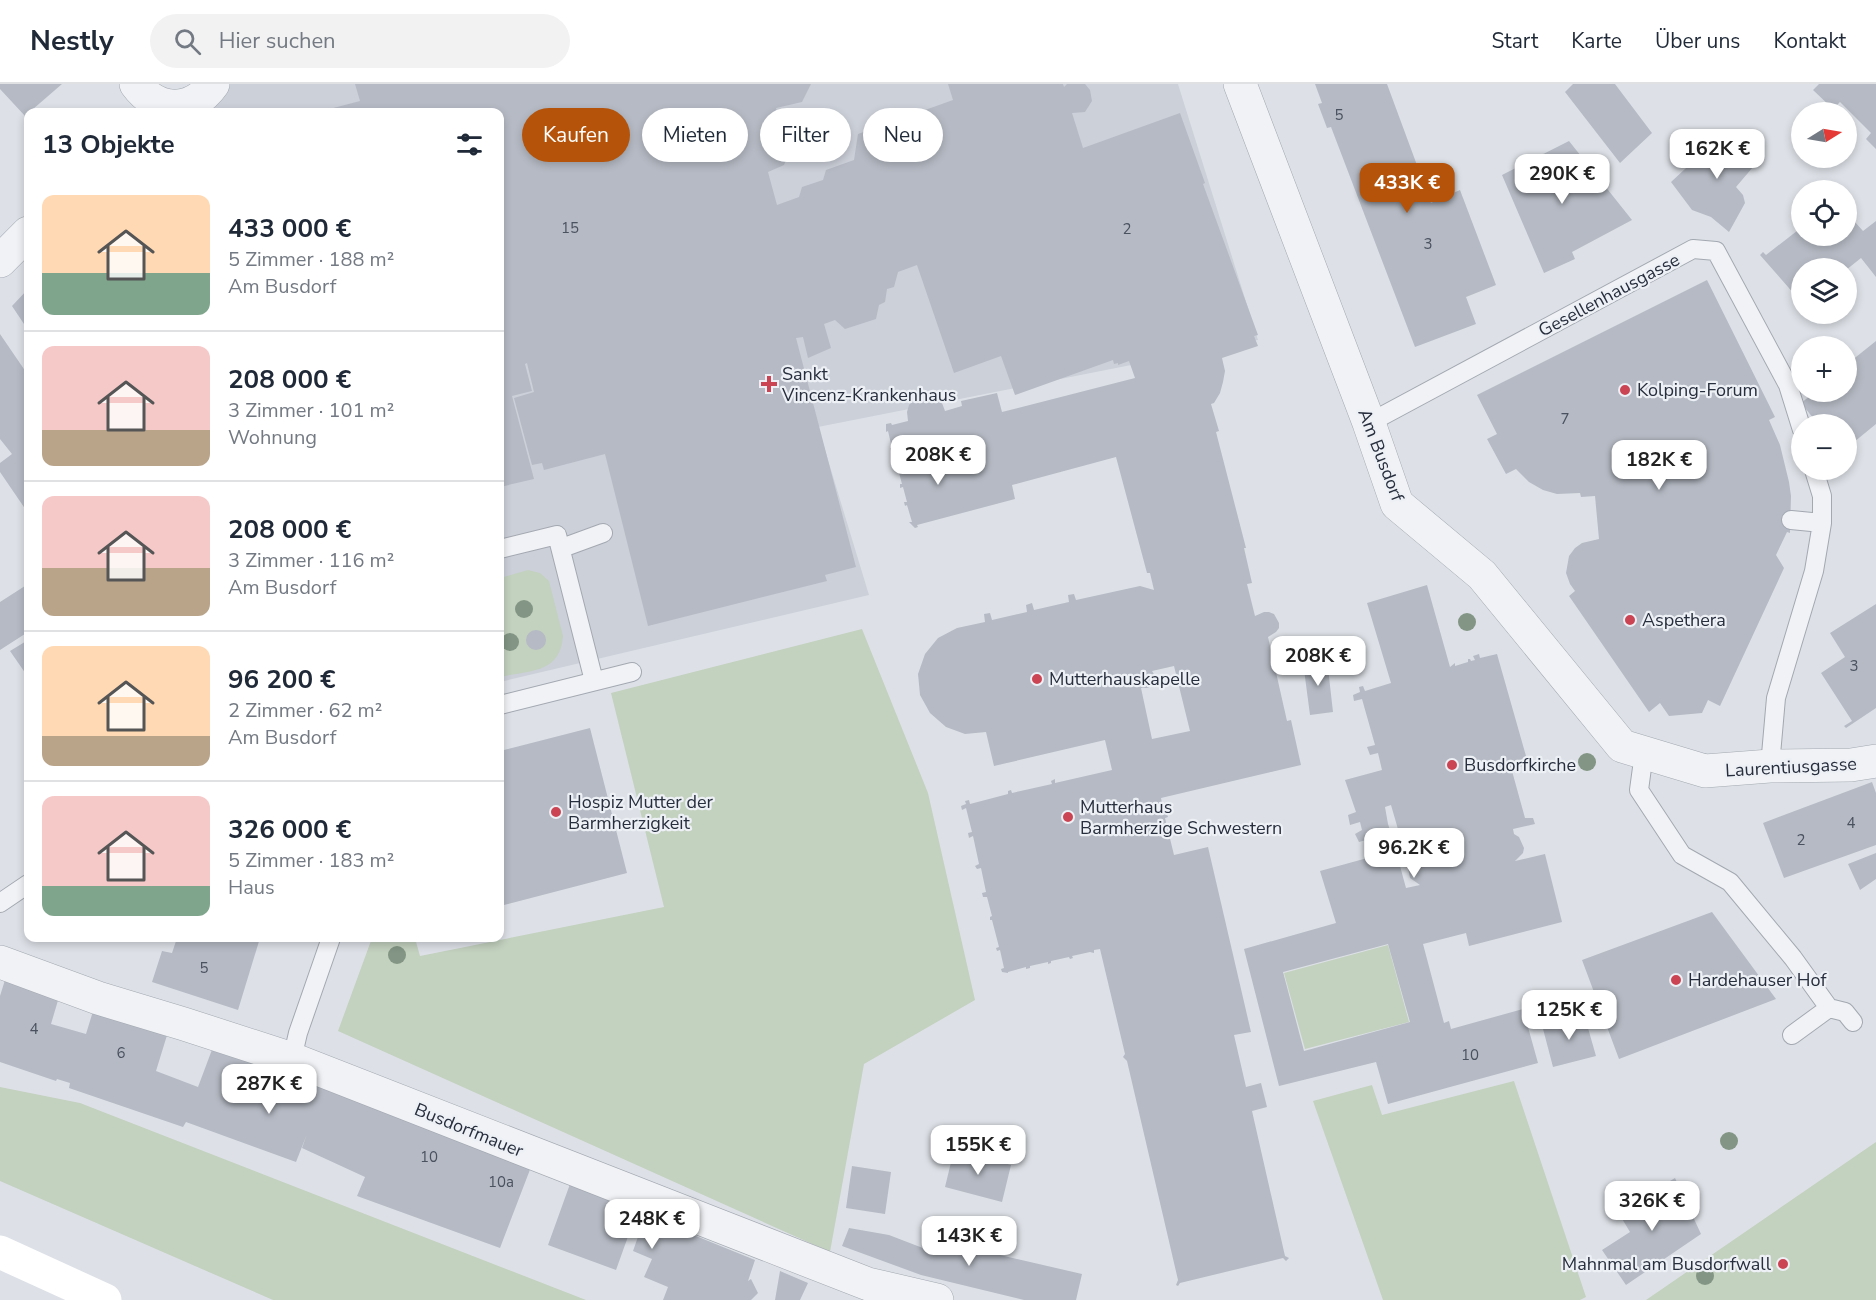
<!DOCTYPE html>
<html lang="de">
<head>
<meta charset="utf-8">
<style>
	:root { --surface:#fff; --page:#f2f2f3; --text:#1f2937; --muted:#747a83; --line:#e0e1e3; --accent:#b45309 }
	body { margin:0; font-family:"Nunito Sans",sans-serif; background:var(--page); color:var(--text); height:100vh; display:flex; flex-direction:column; font-size:22px; white-space:nowrap }
	* { box-sizing:border-box; margin:0 }
	p { font-size:20px; color:var(--muted) }
	.icon { flex:none; width:33px; height:33px; fill:none; stroke:currentColor; stroke-width:2; stroke-linecap:round; stroke-linejoin:round }
	.map { position:relative; flex:1; overflow:hidden }
	.side { position:absolute; left:24px; top:24px; width:480px; height:834px; display:flex; flex-direction:column; background:var(--surface); border-radius:12px; box-shadow:0 3px 9px #0003 }
	.side>* { flex:none }
	.banner { position:absolute; left:522px; top:24px; width:570px; height:54px; display:flex; gap:12px }
	.needle { width:39px; rotate:79deg }
	.fabs { position:absolute; left:1791px; top:18px; display:grid; gap:12px }
	.fabs a { display:grid; place-items:center; width:66px; height:66px; border-radius:50%; background:var(--surface); box-shadow:0 3px 9px #0003; font-size:30px }
	.price { position:absolute; translate:-50% -51px; padding:0 14px; border-radius:12px; background:#fff; color:#222; font-size:20px; line-height:39px; filter:drop-shadow(0 2px 3px #0008) }
	.price::after { content:''; position:absolute; left:50%; top:36px; width:18px; height:14px; margin-left:-9px; background:inherit; clip-path:polygon(0 0,100% 0,50% 100%) }
	.price.on { background:var(--accent); color:#fff }
	ul { padding:0; list-style:none }
	li { display:flex; align-items:center; gap:18px; height:150px; padding:0 18px }
	li+li { border-top:2px solid var(--line) }
	li span { display:grid; place-items:center; flex:none; width:168px; height:120px; border-radius:12px; color:#555 }
	li>.icon { margin-inline-start:auto }
	span .icon { width:72px; height:72px; fill:#fffc; stroke-width:1 }
	li b { font-size:26px }
	h2 { display:flex; justify-content:space-between; align-items:center; height:72px; padding:0 18px; font-size:26px }
	.chip { padding:0 21px; border-radius:27px; background:var(--surface); box-shadow:0 3px 9px #0003; font-size:21px; line-height:54px }
	.chip.on { background:var(--accent); color:#fff }
	header { display:flex; align-items:center; gap:36px; box-sizing:border-box; height:84px; padding:0 30px; background:var(--surface); border-bottom:2px solid var(--line) }
	header strong { font-size:28px }
	nav { display:flex; gap:33px; margin-inline-start:auto; font-size:21px }
	.search { width:420px; height:54px; background:var(--page); display:flex; align-items:center; gap:15px; box-sizing:border-box; padding:0 21px; border-radius:33px; color:var(--muted); font-size:22px }
	.map>svg:first-child { display:block }
</style>
</head>
<body>
<header>
<strong>Nestly</strong>
<div class="search"><svg class="icon" aria-label="search" viewBox="0 0 24 24"><circle cx="10" cy="10" r="6"/><path d="M15 15l6 6"/></svg>Hier suchen</div>
<nav><a>Start</a><a>Karte</a><a>Über uns</a><a>Kontakt</a></nav>
</header>
<div class="map">
<svg width="1876" height="1216" viewBox="0 0 1876 1216">
	<rect width="100%" height="100%" fill="#dde1e7"/>
	<path fill="#ccd0d9" d="M210,0h968l80,256 -440,87 51,168 -369,87v-570h-319z"/>
	<path fill="#c3d1bf" d="M528,486l12,3 9,8 14,55c-3,38 -33,34 -63,41v-99z
		M862,545l66,164 47,207 -111,64 -34,188 -492,-221 34,-93h43l5,18 244,-49 -53,-214z
		M1388,861l21,77 -104,27 -21,-76z
		M1514,997l72,216 -6,3h-197l-70,-199 59,-16 10,30z
		M0,1003l80,16 506,197h-313l-273,-119z
		M1876,1058v158h-230z"/>
	<path fill="#b5bac4" fill-rule="evenodd" d="M0,0h62l-37,32 -25,-27z
		M355,0h456l-9,18 -26,6 12,47 -4,10 -16,7 9,33 22,-8 3,-10 21,-7 3,-10 28,-10 4,-26 95,-34 -5,-16h115l1,3 3,-3h18l5,6 2,11 -7,11 -13,1 11,35 97,-35 25,70 -2,1 55,151 -4,1 4,10 -36,12 3,13 -2,11 -3,11 -6,10 -3,1 8,27 -3,1 30,116h-2l8,35 -5,1 8,32 9,-4h5l5,2 5,9v5l-3,4 -8,5 19,84 4,-1 10,45 -140,33 3,16 3,-1 1,4 -3,1 9,37 34,-8 43,185 -17,3 12,52 15,-4 6,24 -15,4 33,145 4,2 -3,3 -3,-3 -103,25 -2,3 -2,-1 2,-5 -51,-219 -4,-4 2,-3 -25,-105 -6,1v3l-4,-1 -18,4 1,2 -3,1 -1,-2 -18,4v2l-3,1v-2l-18,4v2l-4,1v-2l-18,5v1l-6,-1 -1,-3 3,-1 -4,-18 -3,1 -1,-3 3,-1 -7,-27h-2v-3l2,-1 -5,-19h-4l-1,-4 4,-1 -5,-24 -4,1 -2,-3 4,-2 -6,-28 -4,2 -1,-5 4,-1 -6,-24 -4,2 -1,-4 5,-2 -1,-3 4,-1 1,4 38,-10v-3l3,-1 1,3 40,-9 -1,-3 4,-2v4l57,-13 -7,-30 -111,26 -8,-34 -21,2 -19,-7 -16,-14 -10,-18 -2,-21 7,-20 13,-16 19,-10 28,-6 -1,-8 6,-1 2,7 35,-8 -1,-7 6,-2 2,7 35,-8 -1,-7 6,-1 2,6 64,-14 14,4 -4,-17h-3l-31,-116 -104,28 3,14 -98,26 1,2 -3,1 -6,-6h3l-5,-17 -2,1 -1,-4h3l-4,-15 -3,1v-4h2l-4,-15 -2,1 -1,-3 2,-1 -3,-15h-3l-1,-3h2l-4,-17 -2,1v-8l5,-1 1,2 16,-4 -1,-9 2,-7 5,-6 8,-4 15,3 5,5 3,8 17,-5 -1,-5 36,-8 5,19 133,-34 -6,-17 -11,4v-2l-4,1 -1,-4 -98,35 -14,-39 -47,17 -37,-108 -19,7 -4,15 -7,2 -2,13 -6,3 -3,14 -31,10 -10,-9 -11,4 7,24 -23,10 -5,-21 -7,1 60,229 -31,8 2,6 -179,45 -43,-172 -61,16 -2,-7 -10,2 -18,-67 20,-6 -7,-29 -2,1 7,27 -20,5 22,83 -34,8v-375h-182l42,-11zM1174,582l16,65 -38,8 -11,-51h7l5,-3 2,-9 -3,-5z
		M1315,0h72l44,119 29,-13 36,95 -30,12 10,27 -61,23 -84,-220 -4,1 -9,-24 4,-1z
		M1573,0h42l37,49 -32,30 -55,-71z
		M1819,0h57v65l-10,-10 5,-6 -31,-31 -7,7 -20,-19z
		M1728,45l31,31 -23,27 7,8 2,8 -16,29 -18,-15 -19,-7 -21,-28z
		M1569,57l63,79 -60,32 3,7 -31,14 -42,-98z
		M1846,128l17,19 13,-10v56l-15,-19 -15,12v-2h-44v35l-42,-48 3,-3 3,3 36,-28v9h44z
		M1707,196l68,137 -6,3 11,25 9,37 2,14 -1,37 -3,-1 -11,23 8,13 -64,138 -12,-6 -6,13 -33,3 -9,-13 -11,9 -80,-116 6,-5 -5,-7 -4,-11 3,-17 6,-8 7,-5 17,-4 -4,-43 -14,1 -1,-4 -23,1 -14,-4 -14,-8 -13,-13 -10,5 -19,-35 10,-5 -20,-39z
		M28,205v41l-16,-24z
		M0,250l28,41v138l-28,-41v-9l12,-9 -12,-15z
		M1876,257v83l-22,18 -8,-10v-8h-5l-3,-2 -4,2h-16l-17,-21 14,-11h31v-27z
		M28,500v48l-28,18v-48z
		M1427,501l23,82 5,-4v3l13,-4v-3h2l1,2 4,-1 -2,-4 6,-2 1,4 17,-4 31,109 -16,8 13,47h8l2,6 -22,5 1,5 5,3 5,11 -1,5 -8,8 30,-7 17,68 -93,24 -3,-13 -43,11 21,79 5,-2 2,8 72,-20 15,54 -150,41 -12,-42 -97,24 -35,-137 92,-26 -16,-52 51,-14 -5,-17 -7,2 -4,-8 7,-4 -2,-8 -10,3 -2,-10 8,-3 -11,-32 37,-10 -4,-17 -8,2 -3,-8 8,-2 -13,-46 -8,2 -1,-6 7,-3 -1,-5 4,-1 2,5 26,-8 -24,-80zM1391,721l13,45 -7,2 -9,-28 -3,-17zM1413,773v2l-5,9 2,10 10,7 -14,3 -6,-22 8,-2 -1,-6zM1388,860l22,78 -106,29 -21,-79z
		M1876,520v104l-30,20 -2,-2 8,-5 -31,-48 24,-16 -15,-24z
		M526 556a10 10 0 1 1 20 0a10 10 0 1 1-20 0Z
		M28,556v37l-18,-26z
		M1327,575l6,53 -23,3 -7,-53z
		M590,644l37,145 -127,33v-155z
		M1872,698l4,11v52l-92,33 -21,-55z
		M1876,769v26l-16,11 -12,-26z
		M1712,828l64,87 -157,60 -37,-99z
		M177,854h83l-22,72 -86,-28 10,-31 10,2z
		M5,896l54,17 -8,27 35,10 8,-26 74,24 -12,39 42,16 15,-40 318,120 -31,81 -143,-52 8,-19 -63,-29 5,-14 -11,28 -110,-40 -3,5 -114,-39 1,-5 -13,-4 -1,2 -56,-19v-66z
		M1584,930l12,42 -43,11 -11,-42z
		M954,1066l57,15 -9,37 -57,-15z
		M852,1082l39,6 -6,42 -39,-6z
		M1675,1094l26,56 -75,51 -24,-35 28,-18 -12,-20z
		M570,1100l66,27v2l11,5v2l42,17 2,-3 64,26 -7,21 3,-2 7,14 -7,7h-88l5,-13 -24,-10 8,-18 -19,-8 6,-17 -9,-3 -14,39 -68,-25z
		M849,1144l40,7 39,15 3,-11 151,35 -6,26h-52l-103,-25 -79,-29z
		M780,1187l28,12 -8,17h-25z"/>
	<g fill="none" stroke-linecap="round" stroke-linejoin="round">
		<g stroke="#a3a8b1" stroke-width="20">
			<path id="service" d="M1369,339l324,-174 23,2 72,134 14,45
				M1791,436l31,3
				M562,464l41,-15
				M500,465l57,-14 37,146
				M500,621l132,-33
				M1644,669l-5,37 43,65 48,27 63,76 36,50 16,4 8,10
				M1770,682l6,-68 38,-127 8,-48v-27l-8,-26
				M0,819l28,-19
				M1792,951l37,-27
				M292,975l6,-26 33,-95"/>
		</g>
		<g stroke="#a3a8b1" stroke-width="34">
			<path id="minor" d="M136,0c21,29 56,30 77,0
				M1240,0l129,339 28,81 85,71 140,171 83,25 65,-5 81,-1 25,-4
				M0,177l28,-28
				M0,878l98,36 86,26 108,35 576,225 69,16"/>
		</g>
		<use href="#service" stroke="#f0f2f5" stroke-width="18"/>
		<use href="#minor" stroke="#f0f2f5" stroke-width="33"/>
		<path stroke="#fff" stroke-width="33" d="M0,1168l105,48"/>
	</g>
	<g fill="#839685">
		<circle cx="524" cy="525" r="9"/>
		<circle cx="1467" cy="538" r="9"/>
		<circle cx="510" cy="558" r="9"/>
		<circle cx="1587" cy="678" r="9"/>
		<circle cx="397" cy="871" r="9"/>
		<circle cx="1729" cy="1057" r="9"/>
		<circle cx="1705" cy="1192" r="9"/>
	</g>
	<g fill="#cb4453" stroke="#edf0f5" stroke-width="2">
		<path d="M766 291h6v6h6v6h-6v6h-6v-6h-6v-6h6z"/>
		<circle cx="1625" cy="306" r="6"/>
		<circle cx="1630" cy="536" r="6"/>
		<circle cx="1037" cy="595" r="6"/>
		<circle cx="1452" cy="681" r="6"/>
		<circle cx="556" cy="728" r="6"/>
		<circle cx="1068" cy="733" r="6"/>
		<circle cx="1676" cy="896" r="6"/>
		<circle cx="1783" cy="1180" r="6"/>
	</g>
	<g text-anchor="middle" stroke-width="4.5" stroke-linejoin="round" paint-order="stroke">
		<g font-size="15" fill="#4a515f">
			<text x="1339" y="36">5</text>
			<text x="570" y="149">15</text>
			<text x="1127" y="150">2</text>
			<text x="1428" y="165">3</text>
			<text x="1565" y="340">7</text>
			<text x="1854" y="587">3</text>
			<text x="1851" y="744">4</text>
			<text x="1801" y="761">2</text>
			<text x="204" y="889">5</text>
			<text x="34" y="950">4</text>
			<text x="121" y="974">6</text>
			<text x="1470" y="976">10</text>
			<text x="429" y="1078">10</text>
			<text x="501" y="1103">10a</text>
		</g>
		<g font-size="18" fill="#272e3d" stroke="#edf0f5">
			<text transform="translate(1609 211) rotate(-28)" y="6">Gesellenhausgasse</text>
			<text transform="translate(1381 371) rotate(69)" y="6">Am Busdorf</text>
			<text transform="translate(1791 683) rotate(-3)" y="6">Laurentiusgasse</text>
			<text transform="translate(469 1046) rotate(22)" y="6">Busdorfmauer</text>
		</g>
		<g font-size="18" fill="#272e3d" stroke="#edf0f5" text-anchor="start">
			<text x="782" y="296">Sankt<tspan x="782" dy="21">Vincenz-Krankenhaus</tspan></text>
			<text x="1637" y="312">Kolping-Forum</text>
			<text x="1642" y="542">Aspethera</text>
			<text x="1049" y="601">Mutterhauskapelle</text>
			<text x="1464" y="687">Busdorfkirche</text>
			<text x="568" y="724">Hospiz Mutter der<tspan x="568" dy="21">Barmherzigkeit</tspan></text>
			<text x="1080" y="729">Mutterhaus<tspan x="1080" dy="21">Barmherzige Schwestern</tspan></text>
			<text x="1688" y="902">Hardehauser Hof</text>
			<text x="1771" y="1186" text-anchor="end">Mahnmal am Busdorfwall</text>
		</g>
	</g>
</svg>
<div class="fabs">
<a><svg class="needle" viewBox="-14 -14 28 28"><path d="M0-13l5 13h-10z" fill="#e53935"/><path d="M0 13l5-13h-10z" fill="#747a83"/></svg></a>
<a><svg class="icon" aria-label="locate" viewBox="0 0 24 24"><circle cx="12" cy="12" r="6"/><path d="M12 2v4M12 18v4M2 12h4M18 12h4"/></svg></a>
<a><svg class="icon" aria-label="layers" viewBox="0 0 24 24"><path d="M12 4l9 5-9 5-9-5zM3 14l9 5 9-5"/></svg></a>
<a>+</a>
<a>−</a>
</div>
<b class="price" style="left:1717px;top:96px">162K €</b>
<b class="price" style="left:1562px;top:121px">290K €</b>
<b class="price on" style="left:1407px;top:130px">433K €</b>
<b class="price" style="left:938px;top:402px">208K €</b>
<b class="price" style="left:1659px;top:407px">182K €</b>
<b class="price" style="left:1318px;top:603px">208K €</b>
<b class="price" style="left:1414px;top:795px">96.2K €</b>
<b class="price" style="left:1569px;top:957px">125K €</b>
<b class="price" style="left:269px;top:1031px">287K €</b>
<b class="price" style="left:978px;top:1092px">155K €</b>
<b class="price" style="left:1652px;top:1148px">326K €</b>
<b class="price" style="left:652px;top:1166px">248K €</b>
<b class="price" style="left:969px;top:1183px">143K €</b>
<div class="banner">
<a class="chip on">Kaufen</a>
<a class="chip">Mieten</a>
<a class="chip">Filter</a>
<a class="chip">Neu</a>
</div>
<section class="side">
<h2>13 Objekte<svg class="icon" aria-label="filters" viewBox="0 0 24 24"><path d="M4 7h16M4 17h16"/><circle cx="9" cy="7" r="2"/><circle cx="15" cy="17" r="2"/></svg></h2>
<ul>
<li><span style="background:linear-gradient(#ffd9b3 65%,#7fa58c 0)"><svg class="icon" aria-label="home" viewBox="0 0 24 24"><path d="M3 11l9-7 9 7M6 9v11h12V9"/></svg></span><div><b>433 000 €</b><p>5 Zimmer · 188 m²</p><p>Am Busdorf</p></div></li>
<li><span style="background:linear-gradient(#f6c9c9 70%,#b9a48a 0)"><svg class="icon" aria-label="home" viewBox="0 0 24 24"><path d="M3 11l9-7 9 7M6 9v11h12V9"/></svg></span><div><b>208 000 €</b><p>3 Zimmer · 101 m²</p><p>Wohnung</p></div></li>
<li><span style="background:linear-gradient(#f6c9c9 60%,#b9a48a 0)"><svg class="icon" aria-label="home" viewBox="0 0 24 24"><path d="M3 11l9-7 9 7M6 9v11h12V9"/></svg></span><div><b>208 000 €</b><p>3 Zimmer · 116 m²</p><p>Am Busdorf</p></div></li>
<li><span style="background:linear-gradient(#ffd9b3 75%,#b9a48a 0)"><svg class="icon" aria-label="home" viewBox="0 0 24 24"><path d="M3 11l9-7 9 7M6 9v11h12V9"/></svg></span><div><b>96 200 €</b><p>2 Zimmer · 62 m²</p><p>Am Busdorf</p></div></li>
<li><span style="background:linear-gradient(#f6c9c9 75%,#7fa58c 0)"><svg class="icon" aria-label="home" viewBox="0 0 24 24"><path d="M3 11l9-7 9 7M6 9v11h12V9"/></svg></span><div><b>326 000 €</b><p>5 Zimmer · 183 m²</p><p>Haus</p></div></li>
</ul>
</section>
</div>
</body>
</html>
